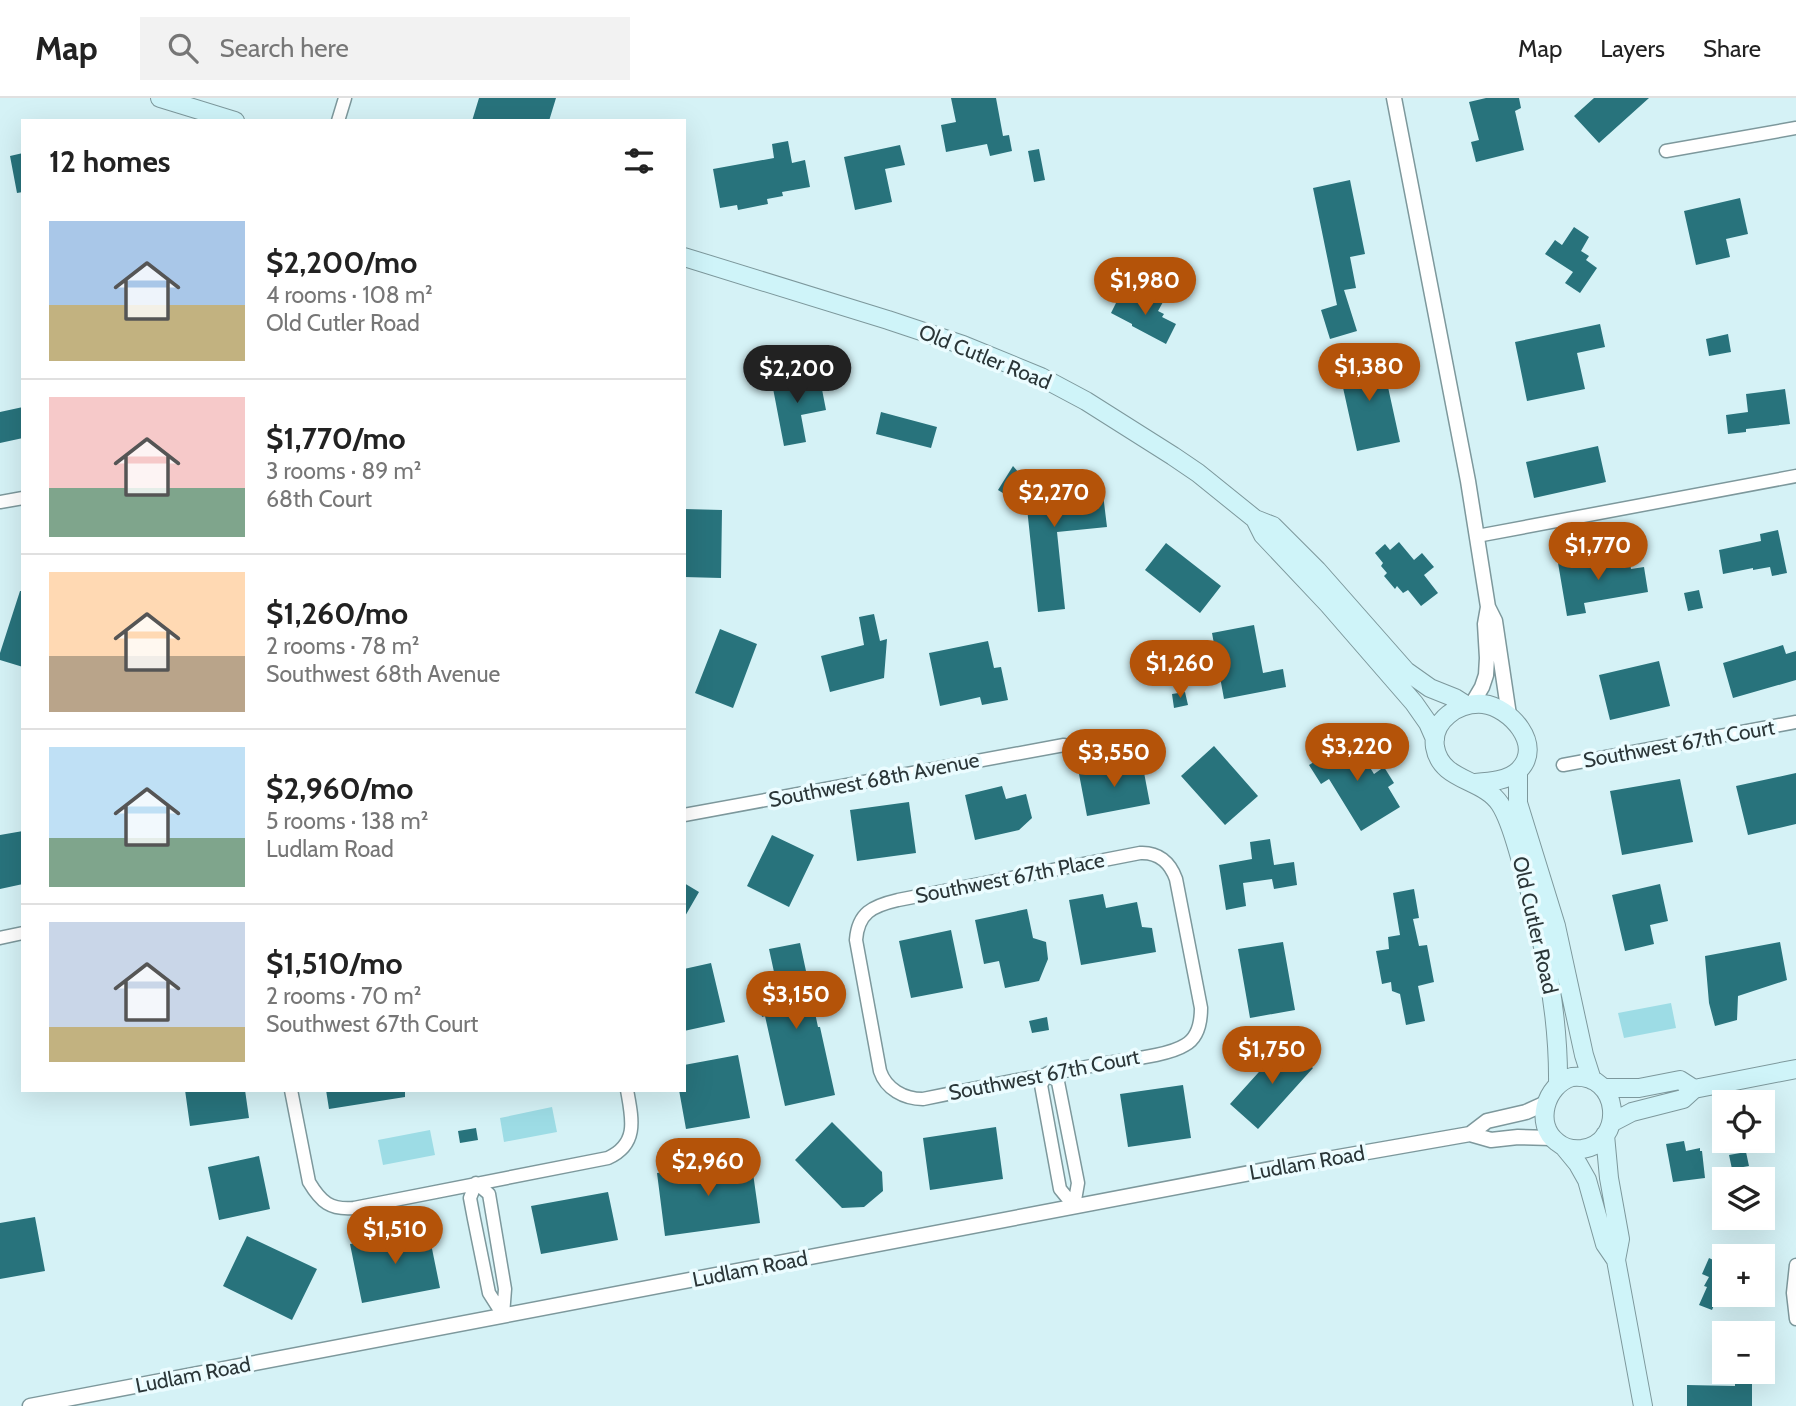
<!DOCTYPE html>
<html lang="en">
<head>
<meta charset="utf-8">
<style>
	:root { --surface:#fff; --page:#f2f2f2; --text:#222; --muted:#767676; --line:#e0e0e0; --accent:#b45309 }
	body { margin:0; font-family:Cabin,sans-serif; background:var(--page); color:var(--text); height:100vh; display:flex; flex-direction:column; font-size:26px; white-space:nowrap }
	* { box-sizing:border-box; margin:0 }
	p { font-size:23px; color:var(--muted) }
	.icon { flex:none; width:38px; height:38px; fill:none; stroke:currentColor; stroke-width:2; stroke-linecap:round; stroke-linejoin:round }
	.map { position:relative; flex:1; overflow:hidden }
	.panel { position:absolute; left:21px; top:21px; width:665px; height:973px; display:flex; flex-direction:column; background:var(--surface); border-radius:0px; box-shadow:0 7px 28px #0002 }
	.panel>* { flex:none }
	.fabs { position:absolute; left:1712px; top:992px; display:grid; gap:14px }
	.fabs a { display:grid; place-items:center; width:63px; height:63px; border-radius:0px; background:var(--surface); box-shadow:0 7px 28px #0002; font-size:35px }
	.price { position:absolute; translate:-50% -60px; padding:0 16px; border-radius:24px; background:var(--accent); color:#fff; font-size:23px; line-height:46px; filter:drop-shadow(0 2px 4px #0008) }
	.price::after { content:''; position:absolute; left:50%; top:42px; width:21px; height:16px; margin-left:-10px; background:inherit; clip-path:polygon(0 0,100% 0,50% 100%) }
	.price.selected { background:#222; color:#fff }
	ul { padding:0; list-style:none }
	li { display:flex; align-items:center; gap:21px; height:175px; padding:0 28px }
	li+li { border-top:2px solid var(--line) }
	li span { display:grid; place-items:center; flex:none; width:196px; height:140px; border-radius:0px; color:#555 }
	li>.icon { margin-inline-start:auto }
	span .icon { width:84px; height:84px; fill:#fffc; stroke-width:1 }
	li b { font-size:30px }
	h2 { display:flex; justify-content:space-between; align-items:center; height:84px; padding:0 28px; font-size:30px }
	header { display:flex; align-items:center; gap:42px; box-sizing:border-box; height:98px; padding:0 35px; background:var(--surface); border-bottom:2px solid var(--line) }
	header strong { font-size:33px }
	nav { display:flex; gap:38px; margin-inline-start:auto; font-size:24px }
	.search { width:490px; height:63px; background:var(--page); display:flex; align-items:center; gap:18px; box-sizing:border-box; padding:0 24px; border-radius:0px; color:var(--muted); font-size:26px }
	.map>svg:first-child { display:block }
</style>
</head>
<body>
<header>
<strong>Map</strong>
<div class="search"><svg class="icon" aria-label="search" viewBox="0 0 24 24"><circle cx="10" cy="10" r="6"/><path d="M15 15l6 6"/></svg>Search here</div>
<nav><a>Map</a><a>Layers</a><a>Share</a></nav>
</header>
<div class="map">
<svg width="1796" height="1308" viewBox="0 0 1796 1308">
	<rect width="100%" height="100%" fill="#d5f2f6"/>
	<path fill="#9ddce5" d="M1671,905l5,25 -52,10 -6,-25z
		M552,1009l5,25 -53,10 -4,-24z
		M430,1032l5,25 -52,10 -5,-25z"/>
	<path fill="#28737c" d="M479,0h77l-7,23h-77z
		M951,0h45l7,38 6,-1 3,16 -22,5 -3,-12 -41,8 -5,-27 15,-3z
		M1486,0h33l2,10 -6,3 9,39 -48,12 -5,-20 8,-2 -10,-38z
		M1594,0h55l-50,45 -25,-27z
		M788,43l4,22 13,-3 5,27 -28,5 1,4 -16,3 1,5 -30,6 -1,-5 -17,3 -7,-39 61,-11 -2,-14z
		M900,47l5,20 -20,4 7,33 -37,8 -11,-53z
		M1039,51l6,31 -11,2 -6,-31z
		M23,55v39l-6,1 -7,-37z
		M1350,82l15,74 -15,3 6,31 -12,2 13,41 -27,8 -9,-29 16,-5 -24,-117z
		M1740,100l8,36 -22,5 4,18 -34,8 -12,-54z
		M1574,129l15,10 -8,14 8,5 -3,4 11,8 -17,25 -15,-10 8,-11 -28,-18 10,-14 7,5z
		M1121,195l23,11 4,-10 15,8 -5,9 6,3 -2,3 14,7 -10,20 -34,-18v-2l-21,-11z
		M1600,226l5,23 -28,6 8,36 -58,12 -12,-59z
		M1728,236l3,18 -22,4 -3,-17z
		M1381,257l19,87 -43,9 -19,-86z
		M819,276l7,36 -25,5 5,27 -22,4 -12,-63z
		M1785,291l5,35 -44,5v3l-18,2 -2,-19 22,-3 -2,-18z
		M23,309v31l-23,5v-31z
		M881,314l56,15 -6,21 -55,-14z
		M1598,348l8,36 -72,16 -8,-36z
		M1013,368l23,27 66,-7 5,41 -50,5 8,77 -27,3 -11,-104 -29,-18z
		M684,411l38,1 -1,68 -37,-1z
		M1778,432l9,43 -15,3 -2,-9 -17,3v-2l-30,6 -4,-24 42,-9 -1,-7z
		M1399,444l15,18 8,-7 12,14 -10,8 14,18 -17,13 -13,-16 -5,3 -6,-7 -2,3 -11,-13 3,-3 -6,-7 2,-3 -8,-10 10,-9 5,6z
		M1166,445l55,43 -21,27 -55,-43z
		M1571,457l3,13 55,-10 2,11 13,-2 4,25 -64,11 2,10 -19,3 -10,-59z
		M1699,492l4,18 -15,3 -4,-18z
		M20,493h3v76l-23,-7v-7z
		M874,516l6,27 7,-2 -3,39 -54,14 -9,-36 43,-11 -5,-28z
		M1254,527l9,48 20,-4 3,18 -62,12 -12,-66z
		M720,531l37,15 -24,64 -38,-15z
		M988,543l6,27 7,-1 7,33 -26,5 -2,-8 -40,9 -11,-53z
		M1783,547l3,9 10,-3v29l-63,18 -10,-35z
		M1659,563l11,45 -60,14 -11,-45z
		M1185,594l3,13 -14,3 -2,-14z
		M1357,638l8,14 -4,3 13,21 10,-7 10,16 -6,4 12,20 -39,24 -32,-52 -8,5 -12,-19z
		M1214,648l44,50 -33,29 -44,-49z
		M1142,664l8,42 -63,12 -8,-42z
		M1796,675v51l-48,11 -12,-49z
		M1680,681l13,63 -71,13 -12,-64z
		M1002,688l4,13 20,-5 6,24 -13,12 -44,10 -10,-45z
		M909,704l7,51 -59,8 -7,-51z
		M23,733v53l-23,5v-54z
		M772,737l42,20 -25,52 -42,-21z
		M1270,741l4,26 20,-3 3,23 -23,4 -2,-10 -29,4 3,23 -20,4 -7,-45 33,-6 -2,-17z
		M684,785l15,9 -15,26z
		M1660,786l8,37 -18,4 4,19 -29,7 -13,-56z
		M1414,791l5,29 -6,1 6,27 8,-1 7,37 -16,4 7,35 -19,4 -6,-31 -8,-3 -1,-9 -9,2 -6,-33 13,-2 -1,-12 12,-2 -7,-42z
		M1103,796l3,14 31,-6 5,25 10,1 4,24 -75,13 -12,-65z
		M1027,811l6,29 13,4 2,17 -9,22 -34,7 -6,-27 -15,3 -9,-44z
		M951,832l12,58 -52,10 -12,-57z
		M1283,844l12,68 -45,8 -12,-69z
		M1780,844l7,38 -49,16 -1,24 -22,6 -6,-23 -4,-47z
		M800,845l18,84h2l15,68 -50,11 -20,-90 -3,1 -3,-18 20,-4 -10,-46z
		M711,865l14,59 -41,9v-62z
		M1047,919l2,13 -17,3 -3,-12z
		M1285,945l28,25 -55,61 -28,-25z
		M738,957l12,63 -64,11 -7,-39h5v-25z
		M1183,987l8,53 -63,9 -8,-53z
		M185,992h60l4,28 -59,8z
		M326,992h79v7l-76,12z
		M832,1024l50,50 1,19 -19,16 -22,1 -47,-48z
		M996,1029l7,52 -73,11 -7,-52z
		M476,1030l2,12 -18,3 -2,-12z
		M1684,1043l2,10 14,-3v3h2l3,27 -32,4 -7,-38z
		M1746,1054l3,14 -17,3 -3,-14z
		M259,1058l11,53 -51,11 -11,-53z
		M751,1061l9,64 -95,13 -8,-63z
		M608,1094l10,48 -77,14 -10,-48z
		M35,1119l10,54 -45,8v-56z
		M428,1131l12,59 -78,15 -12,-59z
		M247,1138l70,33 -25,51 -69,-34z
		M1709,1160l15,7v33l-6,-3 -6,15 -13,-5 8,-18 -3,-1 5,-9 -7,-3z
		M1735,1274h17v34h-65v-21l48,1z"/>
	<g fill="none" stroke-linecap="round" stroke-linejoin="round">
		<g stroke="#7d989c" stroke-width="15">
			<path id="minor" d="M338,23l7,-23
				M1666,53l130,-23
				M0,404l23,-4
				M1477,438l319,-60
				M1563,667l233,-43
				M684,717l380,-70
				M1140,755c18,-1 30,9 36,26l25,129c0,14 -3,30 -16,37 -17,11 -62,15 -83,19 -60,11 -120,23 -179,35 -19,0 -37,-10 -43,-28l-24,-131c2,-27 16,-34 42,-40z
				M0,840l23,-5
				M1048,975l10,9 20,101 -4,23 -14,-17 -19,-104z
				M291,992l18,92c12,20 21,28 45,26l254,-50c31,-14 24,-40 19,-68
				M476,1085l13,11 16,95 -2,26 -14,-22 -15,-74 -4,-21z
				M1796,1167l-3,28 3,26"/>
		</g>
		<g stroke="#7d989c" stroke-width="17">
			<path id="tertiary" d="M1394,0l74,383 20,126 7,14 14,94
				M1472,606l10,-17 4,-12 1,-17 -2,-34 3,-17
				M1470,1036l21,6 27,-3 34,1
				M30,1308l1246,-238 194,-34 17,-13 39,-9 20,-9"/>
		</g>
		<g stroke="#7d989c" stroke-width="20">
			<path id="secondary" d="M160,0l75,23
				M684,159l204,63 75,25 78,32 45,24 87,55 25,17 57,46 18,7 44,44 89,101 24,17 25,10 11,7
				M1255,421l8,16 66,70 85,98 14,20 7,16
				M1518,673v32l38,123 28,129 8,25
				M1474,685c15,-1 34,-2 45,-13 25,-25 -9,-63 -36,-66 -24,-2 -52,16 -48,43 6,35 48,31 65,57 11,17 16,41 22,60 21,71 37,146 36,220
				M1572,979c49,-5 54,66 10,72 -9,1 -18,-1 -25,-7 -23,-17 -12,-57 15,-65z
				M1604,990h35l41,-8 14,9
				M1611,1025l21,-11 51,-13 11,-10 102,-20
				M1605,1037l4,43 11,61 -4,21 27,146
				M1564,1049l14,17 9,16 18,64 11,16"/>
		</g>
		<use href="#minor" stroke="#fff" stroke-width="12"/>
		<use href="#tertiary" stroke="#fff" stroke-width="14"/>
		<use href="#secondary" stroke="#cff4f9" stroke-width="18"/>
	</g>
	<g text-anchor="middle" stroke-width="7" stroke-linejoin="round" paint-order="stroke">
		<g font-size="21" fill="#2b3638" stroke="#ebfcff">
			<text transform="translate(985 259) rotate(22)" y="7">Old Cutler Road</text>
			<text transform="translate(1679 646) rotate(-10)" y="7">Southwest 67th Court</text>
			<text transform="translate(874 682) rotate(-11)" y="7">Southwest 68th Avenue</text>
			<text transform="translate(1010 780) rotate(-11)" y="7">Southwest 67th Place</text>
			<text transform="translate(1535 827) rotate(77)" y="7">Old Cutler Road</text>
			<text transform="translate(1044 977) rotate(-11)" y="7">Southwest 67th Court</text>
			<text transform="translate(1307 1065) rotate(-10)" y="7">Ludlam Road</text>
			<text transform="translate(750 1171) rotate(-11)" y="7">Ludlam Road</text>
			<text transform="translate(193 1277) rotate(-11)" y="7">Ludlam Road</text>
		</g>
	</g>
</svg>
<div class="fabs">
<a><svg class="icon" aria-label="locate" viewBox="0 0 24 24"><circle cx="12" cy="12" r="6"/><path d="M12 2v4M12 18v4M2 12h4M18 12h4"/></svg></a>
<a><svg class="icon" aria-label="layers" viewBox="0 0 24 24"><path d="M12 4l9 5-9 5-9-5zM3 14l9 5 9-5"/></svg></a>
<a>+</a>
<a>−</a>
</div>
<b class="price" style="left:1145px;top:219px">$1,980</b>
<b class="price" style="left:1369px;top:305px">$1,380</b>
<b class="price selected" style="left:797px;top:307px">$2,200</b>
<b class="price" style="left:1054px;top:431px">$2,270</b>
<b class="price" style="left:1598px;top:484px">$1,770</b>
<b class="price" style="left:1180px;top:602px">$1,260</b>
<b class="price" style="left:1357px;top:685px">$3,220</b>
<b class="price" style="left:1114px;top:691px">$3,550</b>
<b class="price" style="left:796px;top:933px">$3,150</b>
<b class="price" style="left:1272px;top:988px">$1,750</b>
<b class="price" style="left:708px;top:1100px">$2,960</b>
<b class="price" style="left:395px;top:1168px">$1,510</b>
<section class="panel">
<h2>12 homes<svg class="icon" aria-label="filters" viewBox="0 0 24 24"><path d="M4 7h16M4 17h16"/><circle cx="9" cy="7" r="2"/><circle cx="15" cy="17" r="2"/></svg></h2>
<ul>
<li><span style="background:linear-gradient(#a9c7e8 60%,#c2b280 0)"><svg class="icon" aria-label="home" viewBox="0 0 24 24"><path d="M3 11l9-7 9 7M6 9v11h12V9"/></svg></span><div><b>$2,200/mo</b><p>4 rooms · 108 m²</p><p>Old Cutler Road</p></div></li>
<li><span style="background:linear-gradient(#f6c9c9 65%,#7fa58c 0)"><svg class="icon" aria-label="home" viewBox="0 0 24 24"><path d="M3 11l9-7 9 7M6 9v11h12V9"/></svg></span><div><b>$1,770/mo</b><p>3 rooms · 89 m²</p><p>68th Court</p></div></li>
<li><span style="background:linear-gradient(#ffd9b3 60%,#b9a48a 0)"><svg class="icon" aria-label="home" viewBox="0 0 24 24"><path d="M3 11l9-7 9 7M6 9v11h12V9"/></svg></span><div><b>$1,260/mo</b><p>2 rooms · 78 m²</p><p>Southwest 68th Avenue</p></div></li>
<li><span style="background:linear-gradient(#bfe0f5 65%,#7fa58c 0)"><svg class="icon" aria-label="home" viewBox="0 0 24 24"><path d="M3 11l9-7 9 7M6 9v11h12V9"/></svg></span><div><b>$2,960/mo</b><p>5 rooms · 138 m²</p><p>Ludlam Road</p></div></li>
<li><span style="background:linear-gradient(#c9d6e8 75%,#c2b280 0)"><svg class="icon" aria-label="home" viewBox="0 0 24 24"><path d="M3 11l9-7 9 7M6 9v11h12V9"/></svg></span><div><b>$1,510/mo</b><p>2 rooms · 70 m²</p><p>Southwest 67th Court</p></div></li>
</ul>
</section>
</div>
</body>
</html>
